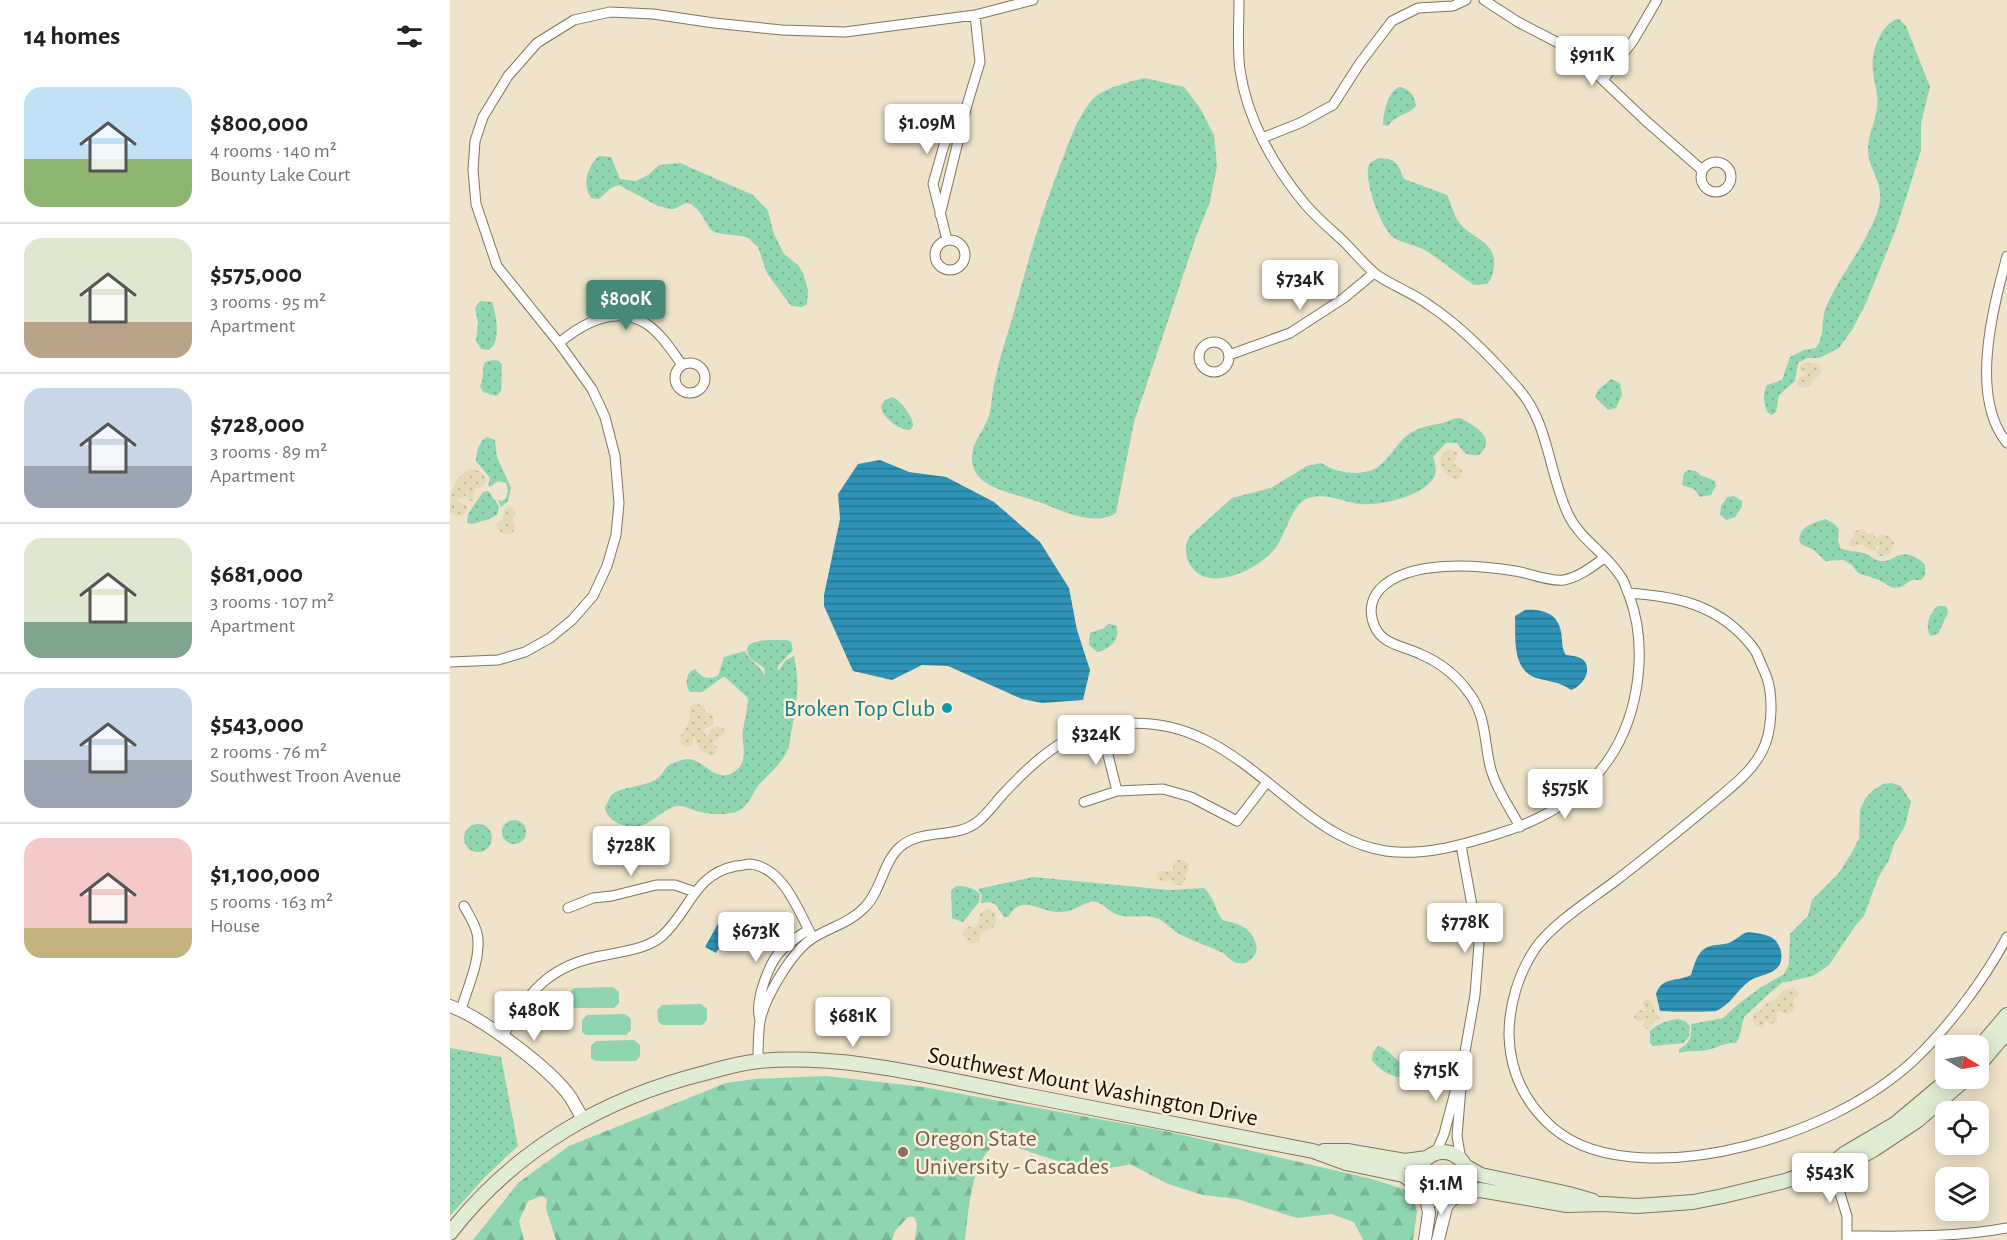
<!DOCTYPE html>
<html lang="en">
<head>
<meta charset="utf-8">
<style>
	:root { --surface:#fff; --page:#f2f2f2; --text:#202124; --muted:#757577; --line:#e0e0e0; --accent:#46897a }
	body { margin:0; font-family:"Alegreya Sans",sans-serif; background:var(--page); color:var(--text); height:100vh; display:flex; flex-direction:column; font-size:22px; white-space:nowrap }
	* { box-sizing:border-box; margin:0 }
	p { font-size:20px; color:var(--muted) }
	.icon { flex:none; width:33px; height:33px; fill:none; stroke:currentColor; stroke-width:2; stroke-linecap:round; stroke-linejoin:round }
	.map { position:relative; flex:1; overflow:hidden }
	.panel { display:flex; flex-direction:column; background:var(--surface); width:450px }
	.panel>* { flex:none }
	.needle { width:39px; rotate:100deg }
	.fabs { position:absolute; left:1485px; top:1035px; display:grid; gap:12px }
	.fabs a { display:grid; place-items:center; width:54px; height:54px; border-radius:12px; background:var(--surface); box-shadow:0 3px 15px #0003; font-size:30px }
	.price { position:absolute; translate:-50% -51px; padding:0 14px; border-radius:6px; background:#fff; color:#222; font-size:20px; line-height:39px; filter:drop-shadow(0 2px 3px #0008) }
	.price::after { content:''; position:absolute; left:50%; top:36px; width:18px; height:14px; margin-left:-9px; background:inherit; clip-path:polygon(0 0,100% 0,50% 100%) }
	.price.selected { background:var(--accent); color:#fff }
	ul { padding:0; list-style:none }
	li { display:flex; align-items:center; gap:18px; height:150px; padding:0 24px }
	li+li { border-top:2px solid var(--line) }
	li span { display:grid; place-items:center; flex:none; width:168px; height:120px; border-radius:18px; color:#555 }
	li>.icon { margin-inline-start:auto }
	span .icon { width:72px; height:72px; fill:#fffc; stroke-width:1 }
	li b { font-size:26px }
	h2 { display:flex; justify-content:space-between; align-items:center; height:72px; padding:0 24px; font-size:26px }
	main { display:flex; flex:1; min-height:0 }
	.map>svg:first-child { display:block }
</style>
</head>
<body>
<main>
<section class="panel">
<h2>14 homes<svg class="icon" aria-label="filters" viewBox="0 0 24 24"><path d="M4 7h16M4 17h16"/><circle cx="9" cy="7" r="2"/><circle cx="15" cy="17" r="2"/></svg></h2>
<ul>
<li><span style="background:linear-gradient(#bfe0f5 60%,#8fb573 0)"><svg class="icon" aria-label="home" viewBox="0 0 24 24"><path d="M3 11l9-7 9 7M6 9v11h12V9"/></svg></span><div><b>$800,000</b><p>4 rooms · 140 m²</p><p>Bounty Lake Court</p></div></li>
<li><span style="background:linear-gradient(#dfe7d0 70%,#b9a48a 0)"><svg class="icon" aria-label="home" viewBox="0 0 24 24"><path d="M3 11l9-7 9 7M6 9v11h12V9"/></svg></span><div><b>$575,000</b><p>3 rooms · 95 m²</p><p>Apartment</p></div></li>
<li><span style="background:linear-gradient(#c9d6e8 65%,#9aa5b1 0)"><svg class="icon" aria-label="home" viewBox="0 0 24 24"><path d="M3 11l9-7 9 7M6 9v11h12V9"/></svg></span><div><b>$728,000</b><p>3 rooms · 89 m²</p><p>Apartment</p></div></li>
<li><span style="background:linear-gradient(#dfe7d0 70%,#7fa58c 0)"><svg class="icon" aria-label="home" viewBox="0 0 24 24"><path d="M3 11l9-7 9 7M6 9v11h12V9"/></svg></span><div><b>$681,000</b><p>3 rooms · 107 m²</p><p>Apartment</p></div></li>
<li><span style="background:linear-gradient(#c9d6e8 60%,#9aa5b1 0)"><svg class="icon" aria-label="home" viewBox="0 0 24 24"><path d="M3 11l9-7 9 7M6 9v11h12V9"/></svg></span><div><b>$543,000</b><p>2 rooms · 76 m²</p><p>Southwest Troon Avenue</p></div></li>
<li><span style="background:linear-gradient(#f6c9c9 75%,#c2b280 0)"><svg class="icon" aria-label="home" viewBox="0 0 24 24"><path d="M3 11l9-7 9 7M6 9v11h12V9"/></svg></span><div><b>$1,100,000</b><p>5 rooms · 163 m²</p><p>House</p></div></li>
</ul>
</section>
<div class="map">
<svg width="1557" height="1240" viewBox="0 0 1557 1240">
	<defs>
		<pattern id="grass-dots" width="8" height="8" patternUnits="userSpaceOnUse" patternTransform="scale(1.5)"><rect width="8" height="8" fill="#8ed5b0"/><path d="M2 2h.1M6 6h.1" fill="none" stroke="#7ab696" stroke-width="1.8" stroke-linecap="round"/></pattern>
		<pattern id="forest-firs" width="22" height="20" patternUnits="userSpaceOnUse" patternTransform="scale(1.5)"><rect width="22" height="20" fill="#8ed5b0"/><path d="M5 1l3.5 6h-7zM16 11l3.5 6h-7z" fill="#7ab696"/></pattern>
		<pattern id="sand-dots" width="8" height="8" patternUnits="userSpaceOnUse" patternTransform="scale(1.5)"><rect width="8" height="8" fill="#e4dab5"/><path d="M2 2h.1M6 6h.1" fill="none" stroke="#c3ba9a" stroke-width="1.8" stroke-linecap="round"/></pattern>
		<pattern id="water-rules" width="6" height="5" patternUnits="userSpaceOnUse" patternTransform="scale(1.5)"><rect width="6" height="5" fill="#2e93b7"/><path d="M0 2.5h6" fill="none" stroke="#267693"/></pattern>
	</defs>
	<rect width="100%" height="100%" fill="#efe3c9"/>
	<path fill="url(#grass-dots)" d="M1449,19l7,7 24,61 -9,36v27l-7,23 -18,56 -30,74 -14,27 -13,18 -20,10h-12l-9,5 -3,18 -16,14 -3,17 -4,3 -5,-3c-3,-9 -5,-18 0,-27l15,-5 8,-23 14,-7 12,-2c10,-14 4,-29 11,-43 13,-31 49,-73 53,-105 2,-18 -11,-32 -12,-48 -1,-16 8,-30 9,-45 2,-12 -3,-24 -4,-36 -3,-16 8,-50 26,-52z
		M694,78l40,9 16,21 14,27 3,31 -7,36 -13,32 -63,188 -18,91c-19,13 -50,0 -69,-8 -20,-9 -63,-14 -72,-34 -11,-23 10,-38 15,-59 2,-11 2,-21 5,-32 4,-20 11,-41 17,-61 14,-50 27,-99 46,-148 9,-23 17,-50 33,-70 9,-12 38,-19 53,-23z
		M949,87c10,1 16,9 17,19 -8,9 -21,9 -28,20l-5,-1c0,-12 5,-33 16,-38z
		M149,156l12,1 9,22 16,2 12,-6 11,-10 21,-2 73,32 15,16 6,23 10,20 14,11 5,8 5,17 -1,14 -5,3 -11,-1 -24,-33 -9,-26 -11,-10 -30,-4 -6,-3 -12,-19 -8,-7 -5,-1 -12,6h-5l-11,-3 -39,-21 -8,3 -12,11 -8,-1c-9,-14 -4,-31 8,-42z
		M930,158c18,2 17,5 24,21l43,16c4,8 6,18 11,26 11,17 39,20 36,45 -1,7 -2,13 -7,18l-13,1c-16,-10 -30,-23 -46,-33 -10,-7 -24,-8 -34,-14 -13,-9 -31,-59 -25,-73 2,-4 7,-5 11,-7z
		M30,301l12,1c4,13 10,39 -3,48l-8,-1 -5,-8 2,-19 -3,-14z
		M43,360l6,1 3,4 -1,26 -5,5 -13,-4 -3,-6c5,-8 1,-17 5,-24z
		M1161,379l9,4 2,12 -6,13 -8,2 -13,-13 3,-7z
		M443,397c8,5 21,20 20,29l-3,4c-12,0 -28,-13 -29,-24l4,-6z
		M1010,418c15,8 38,20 19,37 -13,1 -15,-2 -22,-12h-11l-13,14c2,6 4,12 2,18 -7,20 -54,31 -73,29 -18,-1 -35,-12 -53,-6 -20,6 -23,42 -38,55 -19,20 -71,43 -84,5 -2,-8 -2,-15 3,-22l42,-38 39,-10 36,-22 14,-3c15,10 42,15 58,3 10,-8 16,-19 25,-28 12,-11 24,-12 39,-15 6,-2 10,-5 17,-5z
		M37,437l8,3 2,17 14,31 -3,13 -7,6 -3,-7 4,1 4,-3 2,-8 -2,-7 -8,-2 -8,6 -2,-1 2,-8 -14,-17c0,-9 3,-20 11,-24z
		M1238,470l8,1 4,4 15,6 1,5 -5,9 -11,2 -6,-8 -12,-4 2,-12z
		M38,491l11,15 -1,7c-3,6 -18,8 -25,11l-6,-1 1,-9 15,-22z
		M1284,496l8,5v6l-7,10 -8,3 -7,-5 1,-9 6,-9z
		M1375,519l8,4 6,6 -1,11 2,8c9,4 16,3 24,5 6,2 11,8 17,8 8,1 12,-4 19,-6 9,-3 20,4 25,10v10l-4,5h-9l-11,7 -8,1 -14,-8 -21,-7 -6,-8 -9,-5 -18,1 -11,-11 -13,-6 -2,-4c2,-15 13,-16 26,-21z
		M1488,606h8l2,7 -10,21 -7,2c-7,-9 -2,-23 7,-30z
		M658,624l8,1c6,14 -7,25 -19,27l-8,-7 1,-12 14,-5z
		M337,640l4,2 2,8 -15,16v5l8,-11 8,-4c6,27 3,50 -3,77 -1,6 -1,13 -4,18 -6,14 -20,24 -29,35 -6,8 -10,21 -20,25 -9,4 -27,4 -37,1 -6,-1 -15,-6 -22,-6 -19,1 -30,29 -59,18 -8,-3 -13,-8 -15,-16l6,-13c14,-10 33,-7 47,-17 4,-3 5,-7 9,-11 4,-4 16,-8 21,-8 12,0 21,14 33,16 4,1 9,0 13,-3 16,-10 7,-28 9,-42 2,-12 5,-21 5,-32l-22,-20 -3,-1 -21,15h-12c-5,-8 -5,-19 5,-23 7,9 12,11 23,7l6,-19 21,-6c5,11 16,15 21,27l-2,-10c-4,-4 -12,-7 -15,-12 -11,-20 29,-15 38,-16z
		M1441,783l10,3 10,16 -6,24 -11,18 -5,16 -11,18 -14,38 -9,10 -26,39 -16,11 -31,7 -9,7 -29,27 -5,21 -3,5c-11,-1 -19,5 -29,7 -9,2 -18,0 -28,3v-4c11,-5 13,-13 12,-25l32,-6 14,-13 23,-17 24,-14 5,-10 1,-30 18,-18 4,-16 26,-26 10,-15 11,-20 1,-29 5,-11 7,-8 11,-7z
		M52 832a12 12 0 1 1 24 0a12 12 0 1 1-24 0Z
		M14 838a14 14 0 1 1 28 0a14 14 0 1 1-28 0Z
		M583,877l136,13 35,-2c11,10 11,23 18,31 3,3 8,2 12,4 11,3 19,10 22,21 2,6 -1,12 -6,16 -3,3 -8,4 -12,3 -7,-1 -10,-7 -15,-10 -14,-7 -28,-11 -42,-18 -8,-4 -14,-12 -22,-16 -14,-6 -27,0 -41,-4 -9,-2 -17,-16 -28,-13 -13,4 -17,11 -34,10 -19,-2 -35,-18 -48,5h-4c-8,-12 -8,-17 -23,-14l1,-8 -4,-6z
		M507,886c8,0 18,2 23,8l-1,8 -16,20 -11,-4 -1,-28z
		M1228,1019l7,2 5,5 -1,10 -5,7 -31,3 -3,-3v-12c7,-7 18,-11 28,-12z
		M928,1046c9,2 23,17 27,24l-2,7c-11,1 -25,-8 -31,-17l1,-8z
		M0,1048l51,9 17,89 -33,31 -35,39z"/>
	<path fill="url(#forest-firs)" d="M376,1076l97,11 247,45 202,47 34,11 6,6 5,15 -4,29h-50l-9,-18 -23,-8 -34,4 -60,-19 -34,-4 -35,-11 -38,-20c-39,12 -90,-8 -126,-22 -4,2 -10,4 -13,6 -20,17 -23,67 -26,92h-50l2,-16 -3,-7h-6l-13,14 -3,9h-336l-10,-31 1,-10 -5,-3 -14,5 -9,20 5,19h-51l45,-57 51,-37 157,-63 29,-4z"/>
	<path fill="url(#sand-dots)" d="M1355,363l14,1 2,7 -3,6 -5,2 -2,6 -7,3 -6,-2 -2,-4 4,-5 9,-4h-6l-3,-3v-4z
		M999,449l8,3v6l-4,5 9,7 -1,7 -5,3c-14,-5 -23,-22 -7,-31z
		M19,469c16,0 26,16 6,20l-2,12h-4l-2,-3 2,-11 -4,10 -8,2v3l9,3 2,4 -5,6 -6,1 -7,-3c0,-18 2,-33 19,-44z
		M59,507l5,2 2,4 -4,6 3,6 -1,6 -5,4 -8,-2 -5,-8 7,-6 1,-9z
		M1414,529l3,5 7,-2 2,8 2,-4 4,-2 9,3 3,6 -4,10 -5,3h-6l-3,-4 3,-5 -1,-3 -4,6 -4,1 -8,-7 -9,3 -4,-2 1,-5 4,-3v-6z
		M245,703l9,3 1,7h5l3,2v10l-10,4 3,7 2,1c2,-9 8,-13 16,-8l1,4 -13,9 5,5 -1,6 -5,3 -11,-6 -6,-14 -2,9 -3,2 -7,-2c-5,-12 4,-13 7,-23 1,-4 1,-10 2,-15z
		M728,860l7,1 4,4 -4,16 -4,4h-7l-3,-5 -8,2 -7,-4 2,-7h15v-7z
		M539,909l6,4 1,11 -6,6 -9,2 -2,11h-9l-7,-8 2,-6 5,-3 5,2 4,-5 1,-10z
		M1343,987l5,4 1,4 -6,5 2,7 -4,6 -7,1 -5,-3 -2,2v8l-7,4 -5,-4 -1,7 -8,-2 -3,-6v-6l7,-3 7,-9 10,-3 6,-9z
		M1197,999l5,3 3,10 5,7 -7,3 -3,6 -4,1 -4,-3 4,-8 -6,4 -4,-2 -2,-4 4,-6 8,1 -4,-8z"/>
	<path fill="#8ed5b0" d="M163,987l6,5v11l-5,5h-40l-5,-3v-12l5,-5z
		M251,1004l6,5v11l-5,5h-40l-4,-4 -1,-11 5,-5z
		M175,1014l6,5v11l-5,5h-40l-4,-3v-12l5,-5z
		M184,1040l6,5v11l-4,5h-41l-4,-3v-12l5,-5z"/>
	<path fill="url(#water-rules)" d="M430,460l29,12 37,5 48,25 46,40 29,46 8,42 13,40 -7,30 -41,3 -20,-4 -74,-33 -26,-1 -30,15 -39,-9 -29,-65v-11l16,-76 -2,-25 20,-30z
		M1075,610c17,-1 33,3 36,22 2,10 0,15 5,23 7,1 15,1 19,7 7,11 -4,25 -14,28 -13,-9 -21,-8 -35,-12 -25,-9 -20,-42 -21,-62z
		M270,920l11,6 -15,27 -11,-6z
		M1298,932c8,1 16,2 23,5 10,5 15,24 5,32 -8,7 -21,6 -29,14 -11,9 -17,22 -31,28 -4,1 -51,1 -56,0l-4,-17c6,-18 22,-12 35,-19 5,-16 8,-29 26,-30 5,-1 10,-1 14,-3 6,-3 10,-8 17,-10z"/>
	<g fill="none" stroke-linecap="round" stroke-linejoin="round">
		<g stroke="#80755e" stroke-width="11">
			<path id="minor" d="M1034,0l34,22 52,27 76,72 56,49
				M1153,80l30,-39 24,-41
				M812,138l38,-15 33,-18 27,-42 32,-42 26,-13 35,-2 13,-6
				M1251 177a15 15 0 1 1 30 0a15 15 0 1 1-30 0Z
				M490,215l27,-110 13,-43 -5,-47
				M485 255a15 15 0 1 1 30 0a15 15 0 1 1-30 0Z
				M497,240l-14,-56 11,-39 18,-30
				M1557,256c-14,52 -38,141 0,187
				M749 357a15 15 0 1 1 30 0a15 15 0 1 1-30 0Z
				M109,343c23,-19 56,-38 86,-20 16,10 27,28 37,42
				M779,355l61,-22 54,-35 30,-25
				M225 378a15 15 0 1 1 30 0a15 15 0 1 1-30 0Z
				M1178,593c42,3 81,9 113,41 6,6 12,12 16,20 3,8 7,16 10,24 6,18 5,46 -1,64 -9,27 -35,45 -56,63 -32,26 -63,52 -96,77 -24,18 -63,43 -79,67 -17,25 -26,57 -26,86 1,37 16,68 43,92 48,42 136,34 194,19 59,-15 121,-43 167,-85 35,-33 71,-81 94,-124
				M0,662l48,-2 27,-8 25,-14 22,-18 21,-24 14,-30 9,-31 3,-32 -4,-47 -10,-39 -13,-28 -33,-46 -62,-77 -21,-62 -3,-34 2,-29 8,-24 25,-41 29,-33 37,-23 36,-8 43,2 61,9 68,7 63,2 130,-17 58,-15
				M667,791l46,-2 28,8 46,24 30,-39
				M634,802l33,-11 -16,-64
				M1070,827c-10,-19 -25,-40 -30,-61 -6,-26 -4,-51 -21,-73 -12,-17 -30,-31 -49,-39 -16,-8 -37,-9 -45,-27 -6,-13 -5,-27 5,-38 29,-30 97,-24 135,-18 15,2 34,11 49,9 15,-3 28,-13 40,-22
				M1011,845l18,99 -4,51 -12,68 -6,73 4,24
				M118,908l25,-10 19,-2 44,-11h19l20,7
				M11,1010c6,-21 18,-46 17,-69 0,-12 -8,-24 -14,-35
				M310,1020c-3,-11 -1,-17 1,-28 10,-34 17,-43 47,-62
				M53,1036c26,-46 48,-72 103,-81 18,-4 41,-6 56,-19 28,-25 32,-62 74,-70 5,0 10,-2 14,-2 34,3 49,49 63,74
				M308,1061c0,-13 0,-27 2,-40 5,-24 32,-70 53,-83 17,-11 37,-15 52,-31 16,-16 18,-45 35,-60 22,-19 54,-8 76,-24 10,-7 19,-20 27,-29 30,-32 63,-63 108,-69 81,-12 127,34 186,81 26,21 55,40 89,45 37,5 72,-5 108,-16 44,-13 88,-36 115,-76 31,-46 39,-113 20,-164 -3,-6 -4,-13 -8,-18 -14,-23 -40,-37 -52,-61 -21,-42 -19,-93 -52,-129 -26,-30 -55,-60 -88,-82 -16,-12 -36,-19 -52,-30 -13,-10 -24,-25 -36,-36 -12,-11 -25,-22 -36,-35 -31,-37 -58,-85 -65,-134 -3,-22 -1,-47 -1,-70
				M982,1154l6,-6 6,-14 15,-57
				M1381,1165l16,51v24
				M1397,1236c53,0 107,2 160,-8"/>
		</g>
		<g stroke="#80755e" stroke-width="14">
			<path id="tertiary" d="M0,1006c33,12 101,63 121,92 4,7 8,14 12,21
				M975,1240l4,-27 -4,-20
				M988,1240l8,-33 7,-9"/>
		</g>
		<g stroke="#80755e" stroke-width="16">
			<path id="secondary" d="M1528,1049l29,-34
				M1528,1066l29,-34
				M874,1151h23l58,10 22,-3
				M969 1176a24 24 0 1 1 48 0a24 24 0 1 1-48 0Z
				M1381,1165l13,-11 51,-30 55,-46
				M1015,1166l16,9 88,19 24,7
				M1009,1194l21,-4 87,15 37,-1 33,2 56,-4 30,-6 62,-15 46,-16 16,-1 26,-14 45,-30 49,-42
				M0,1233c64,-83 154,-135 255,-160 17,-5 36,-10 54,-12 89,-8 185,19 271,35 95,19 189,37 283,55l33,12 57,12 18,12"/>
		</g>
		<use href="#minor" stroke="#fff" stroke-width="9"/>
		<use href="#tertiary" stroke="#fff" stroke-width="12"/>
		<use href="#secondary" stroke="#e0edd4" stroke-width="14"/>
	</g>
	<circle fill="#0f9aa8" stroke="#fcf0d6" stroke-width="2" cx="497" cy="708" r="6"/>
	<circle fill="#8d6e63" stroke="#fcf0d6" stroke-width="2" cx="453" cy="1152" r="6"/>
	<g text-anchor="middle" stroke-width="5" stroke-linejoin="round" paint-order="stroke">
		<g font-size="24" fill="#0d838f" stroke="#fcf0d6" text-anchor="end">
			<text x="485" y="716">Broken Top Club</text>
		</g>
		<g font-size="24" fill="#130f07" stroke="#fcf0d6">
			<text transform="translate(643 1086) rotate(11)" y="8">Southwest Mount Washington Drive</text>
		</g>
		<g font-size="24" fill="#785e54" stroke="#fcf0d6" text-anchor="start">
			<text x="465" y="1146">Oregon State<tspan x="465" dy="28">University - Cascades</tspan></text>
		</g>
	</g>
</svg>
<div class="fabs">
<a><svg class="needle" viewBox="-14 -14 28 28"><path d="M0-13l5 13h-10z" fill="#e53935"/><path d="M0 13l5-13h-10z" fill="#757577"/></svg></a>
<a><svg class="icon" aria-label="locate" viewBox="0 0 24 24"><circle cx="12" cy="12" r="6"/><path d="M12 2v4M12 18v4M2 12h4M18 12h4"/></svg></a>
<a><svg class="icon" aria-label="layers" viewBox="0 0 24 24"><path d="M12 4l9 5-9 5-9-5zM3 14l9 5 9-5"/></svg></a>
</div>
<b class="price" style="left:1142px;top:87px">$911K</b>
<b class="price" style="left:477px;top:155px">$1.09M</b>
<b class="price" style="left:850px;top:311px">$734K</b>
<b class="price selected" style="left:176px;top:331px">$800K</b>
<b class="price" style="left:646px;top:766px">$324K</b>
<b class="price" style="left:1115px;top:820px">$575K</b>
<b class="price" style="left:181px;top:877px">$728K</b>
<b class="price" style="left:1015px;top:954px">$778K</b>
<b class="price" style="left:306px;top:963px">$673K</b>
<b class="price" style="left:84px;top:1042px">$480K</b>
<b class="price" style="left:403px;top:1048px">$681K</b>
<b class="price" style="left:986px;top:1102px">$715K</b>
<b class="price" style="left:1380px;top:1204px">$543K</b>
<b class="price" style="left:991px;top:1216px">$1.1M</b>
</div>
</main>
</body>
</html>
